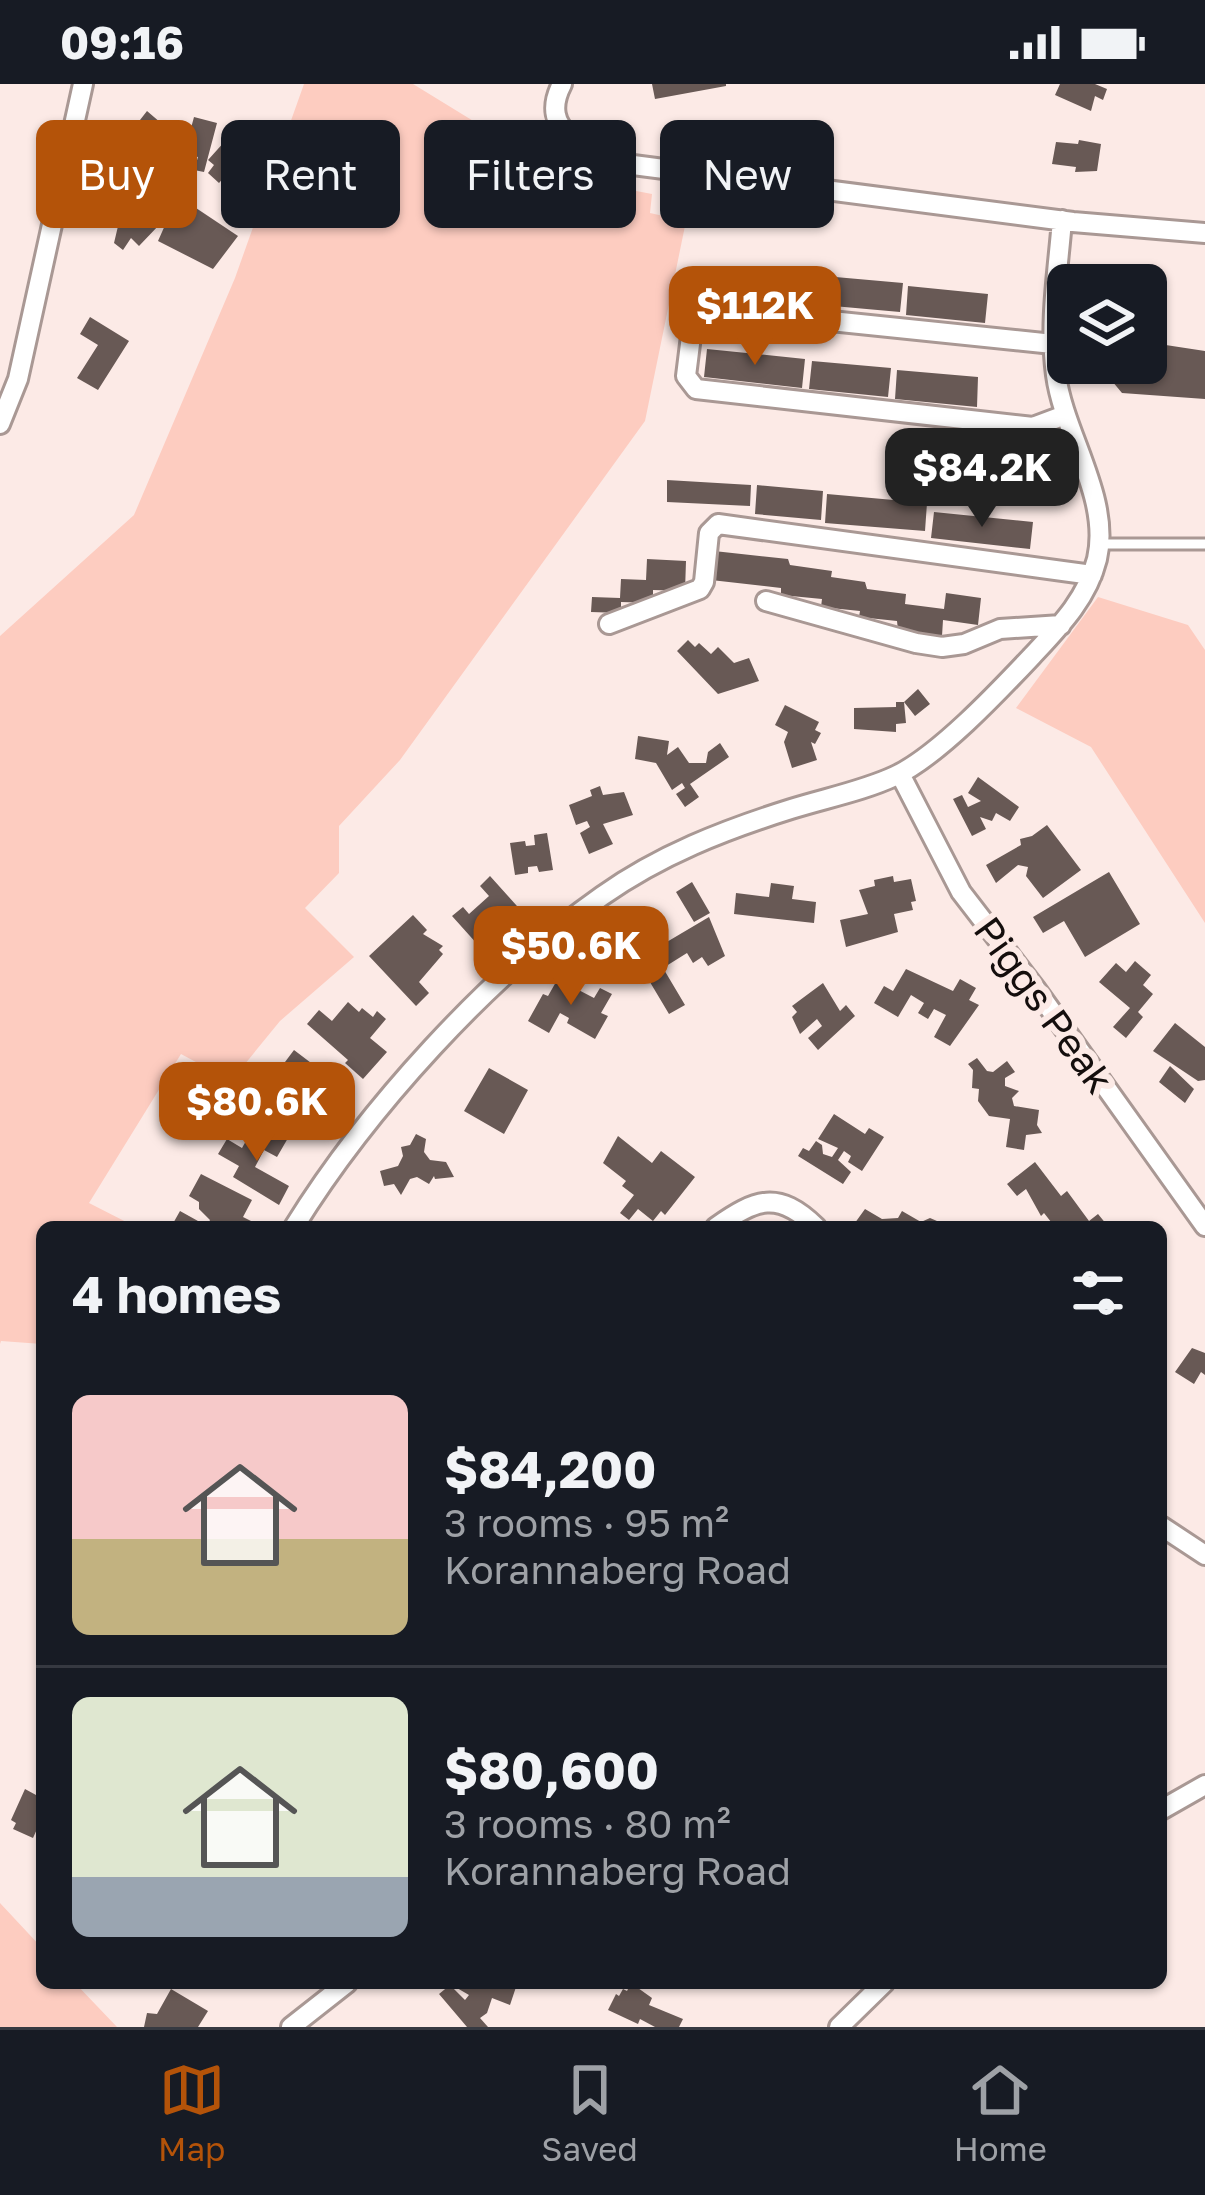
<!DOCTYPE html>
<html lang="en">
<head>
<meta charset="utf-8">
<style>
	:root { --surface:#171b24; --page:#20242c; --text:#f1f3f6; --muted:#9ea1a6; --line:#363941; --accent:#b45309 }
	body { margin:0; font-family:"Golos Text",sans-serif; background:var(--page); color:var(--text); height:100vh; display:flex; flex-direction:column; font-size:45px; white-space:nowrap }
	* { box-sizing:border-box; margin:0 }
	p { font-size:39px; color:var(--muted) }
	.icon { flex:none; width:66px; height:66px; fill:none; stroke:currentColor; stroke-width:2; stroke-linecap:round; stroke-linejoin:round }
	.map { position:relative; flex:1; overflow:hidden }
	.details { position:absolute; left:36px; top:1137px; width:1131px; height:768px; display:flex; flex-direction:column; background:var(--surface); border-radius:18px; box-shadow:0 3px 9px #0004 }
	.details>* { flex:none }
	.top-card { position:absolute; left:36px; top:36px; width:1134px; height:108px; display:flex; gap:24px }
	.fabs { position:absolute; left:1047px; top:180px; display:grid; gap:24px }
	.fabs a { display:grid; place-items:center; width:120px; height:120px; border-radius:18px; background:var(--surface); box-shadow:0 3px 9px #0004; font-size:60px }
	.price { position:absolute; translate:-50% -102px; padding:0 27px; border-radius:24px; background:var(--accent); color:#fff; font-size:39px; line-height:78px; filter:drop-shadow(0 3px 6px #0008) }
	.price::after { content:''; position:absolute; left:50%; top:72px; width:36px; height:27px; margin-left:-18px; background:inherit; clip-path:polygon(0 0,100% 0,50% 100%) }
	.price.on { background:#222; color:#fff }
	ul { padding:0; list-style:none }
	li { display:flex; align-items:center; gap:36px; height:300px; padding:0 36px }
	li+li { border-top:3px solid var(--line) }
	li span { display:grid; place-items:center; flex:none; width:336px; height:240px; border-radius:18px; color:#555 }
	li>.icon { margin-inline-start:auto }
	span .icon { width:144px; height:144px; fill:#fffc; stroke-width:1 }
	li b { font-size:51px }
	h2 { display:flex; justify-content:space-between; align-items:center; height:144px; padding:0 36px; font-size:51px }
	.chip { padding:0 42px; border-radius:18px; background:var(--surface); box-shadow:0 3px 9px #0004; font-size:42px; line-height:108px }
	.chip.on { background:var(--accent); color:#fff }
	.status { display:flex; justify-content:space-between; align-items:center; height:84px; padding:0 60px; background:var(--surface); direction:ltr }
	.status svg { height:33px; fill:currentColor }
	.menu { display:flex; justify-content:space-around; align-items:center; height:168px; border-top:3px solid var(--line); background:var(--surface); font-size:33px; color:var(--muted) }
	.menu a { display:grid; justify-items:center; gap:6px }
	.menu .on { color:var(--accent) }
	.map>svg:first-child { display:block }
</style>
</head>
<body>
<div class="status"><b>09:16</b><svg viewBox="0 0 49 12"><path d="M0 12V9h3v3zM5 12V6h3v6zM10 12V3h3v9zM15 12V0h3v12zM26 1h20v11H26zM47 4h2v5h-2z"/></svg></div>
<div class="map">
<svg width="1205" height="1943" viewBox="0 0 1205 1943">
	<rect width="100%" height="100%" fill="#fceae6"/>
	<path fill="#fdccc0" d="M304,0h109l75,46 -13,27 73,32 25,-10 79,15 -2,19 36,8 -41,200 -245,339 -61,66v47l-34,35 49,49 -74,64 -49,60 -50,-27 -92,149 47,24h-94v117l-41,-3 -1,3v-708l134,-121 101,-237z
		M1098,513l90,28 17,25v273l-114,-176 -75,-39z
		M0,1819l42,45v35h33l42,44h-117z"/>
	<path fill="#685955" d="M652,0h74v2l-71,13z
		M1060,0h35l12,5 -4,11 -8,-4 -4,15 -36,-16z
		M147,27l28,24 -16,24 -15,-8 -5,9 -8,-8 -2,7 -7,-2v-11l-11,-3 4,-18 12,3 3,-7 10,-1z
		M194,33l23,6 -13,49 -10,-2 4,-13 -14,-3z
		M226,56l33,30 -17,19 -16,-14 -7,8 -11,-10 6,-8 -6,-5z
		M1079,56l22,4 -4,27 -22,1 1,-5 -24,-3 4,-22 22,2z
		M178,112l60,40 -25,33 -55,-28z
		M136,115l24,25 -21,22 -8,-8 -8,12 -9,-7 5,-21z
		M756,185l61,6 -2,28 -61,-5z
		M824,192l79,7 -3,29 -78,-7z
		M908,202l80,8 -3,29 -79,-8z
		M90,233l39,24 -31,49 -21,-12 21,-33 -18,-11z
		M1146,258l59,9v48l-83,-6 -25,-30h49z
		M707,265l98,10 -3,29 -98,-11z
		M812,277l79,7 -3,29 -79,-8z
		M897,286l81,7 -1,30 -82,-8z
		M667,396l84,5 -1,21 -83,-4z
		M757,401l66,6 -2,29 -66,-6z
		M827,410l100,9 -2,28 -100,-8z
		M934,428l99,10 -3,27 -99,-11z
		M714,467l74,8 2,6 42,6 -1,6 34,5 2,7 39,5 -1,10 39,5 2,-16 35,5 -3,27 -35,-5 -1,16 -44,-6 -1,-9 -38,-4 1,-6 -39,-4 1,-8 -41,-4v-7l-70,-8z
		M647,475l39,2 -1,30 -32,-1v13l-32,-1v11l-30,-1 1,-15 28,1 1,-19 25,1z
		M688,556l7,7 4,-4 12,11 7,-7 16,16 15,-5 10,23 -41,13 -41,-43z
		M918,605l12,15 -15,12 -11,-14 2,21 -10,1v8l-42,-3v-21l42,-1v-5h8z
		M785,621l34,17 -4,8 6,3 -6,11 -4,-2 6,18 -25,8 -8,-26 4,-10 -13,-7z
		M638,652l31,5 -2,14 11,-8 11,16h17l2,-11 12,-9 9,14 -39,27 9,13 -14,10 -9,-13 9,-6 -3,-5 -10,7 -16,-27 -21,-4z
		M978,693l41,30 -9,14 -14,-8 -4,8 -12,-4 6,12 -14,7 -19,-37 9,-4 6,12 13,-6 -13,-8z
		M600,702l3,9 21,-3 9,23 -30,9 10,20 -24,10 -9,-21 10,-6 -3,-6 -11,4 -7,-20 23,-9 -2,-6z
		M1047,741l34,45 -38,28 -17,-22 2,-9 -10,-2 -22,18 -10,-18 35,-20 -1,-6 12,-3z
		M547,749l6,37 -14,2 -2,-6 -9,1v6l-13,2 -5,-32 15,-2 1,5 9,-1 -1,-10z
		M1109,788l31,52 -55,33 -21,-36 -21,12 -10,-16z
		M490,792l35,39 -11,10 -14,-13 5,6 -16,14 10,12 -12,11 -35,-39 11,-9 6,7 20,-18 -9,-10z
		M893,792l1,6 17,-3 5,22 -5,1 2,8 -19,4 4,18 -52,15 -6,-27 28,-6 -9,-24 16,-4 -1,-6z
		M692,798l18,31 -16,9 -18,-30z
		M771,799l23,3 -2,13 24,3 -2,21 -80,-9 2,-21 33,4z
		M413,831l14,15 -4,4 20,12 -4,4 4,4 -24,28 10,11 -13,13 -47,-50z
		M709,833l16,39 -17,10 -6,-9 -9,6 -6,-10 -24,15 22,37 -16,9 -31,-52 4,-3 -13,-23 18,-11 13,21z
		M1135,877l16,14 -8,10 10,9 -15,18 5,5 -17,21 -13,-11 17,-19 -31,-26 17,-19 10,9z
		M906,885l47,22 7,-12 16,9 -7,12 10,5 -29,41 -16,-9 12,-22 -12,-6 -6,10 -10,-6 6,-10 -13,-8 -13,22 -24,-14 10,-17 9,5z
		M570,890l-1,11 25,13 6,-10 12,6 -11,19 7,3 -13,23 -28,-16 2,-5 -9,-5 -11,20 -21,-12 15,-27 5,2 12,-21z
		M823,899l17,28 6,-6 9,11 -37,34 -10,-12 14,-12 -5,-7 -17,15 -8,-17 5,-5 -5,-6z
		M348,918l11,10 3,-4 11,9 4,-6 9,8 -16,19 17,14 -24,27 -18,-16 3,-3 -41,-36 12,-14 13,11z
		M1175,939l30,24v33l-7,1 -45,-30z
		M294,966l25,19 -24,32 -25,-19z
		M977,974l10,13 6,1 14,-11 8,11 -10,6v8l14,5 -7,7 2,8 25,4 -2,15 5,8 -16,2 -2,15 -18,-3 4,-28 -21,-3 -11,-15 1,-12 -7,-1 1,-18 -5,-6z
		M1170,982l24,23 -9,14 -26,-21z
		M489,984l39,22 -24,44 -40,-23z
		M834,1030l31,20 4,-6 15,9 -22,34 -14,-9 3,-6 -7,-5 -6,9 13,12 -8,12 -45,-28 5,-8 6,3 7,-10 6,4 1,9 9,3 6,-9 -20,-9z
		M273,1045l15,9 -11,19 -13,-7 -9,17 34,19 -10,19 -46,-28 6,-11 -21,-12 9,-15 15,9 9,-16 16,9z
		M416,1050l10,5 -2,13 6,8 16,2 8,15 -19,2 -1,-3 -5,8 -12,-7 -7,2 -9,16 -7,-11 -10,2 -4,-15 18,-5 5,-10 -2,-9 9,-2z
		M618,1052l34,27 9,-12 34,26 -30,38 -4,-4 -8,10 -15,-12 -9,11 -9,-7 14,-18 -12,-9 4,-5 -23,-18z
		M1035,1078l26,34 6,-5 22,30 9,-7 9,11 -52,2 -11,-14 -3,3 -15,-27 -9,7 -10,-12z
		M201,1090l51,26 -9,17 8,4 -3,6h-77l9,-16 27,15 3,-6 -11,-11v-7l-10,-6z
		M865,1125l17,10 16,-1 4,-7 19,11 9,-4 7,3 -3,6h-82z
		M1192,1264l13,5v22l-4,-3 -7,12 -19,-12z
		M42,1698v36l-9,20 -20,-9 3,-6 -5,-3 14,-31 11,6z
		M459,1899h45l12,4 -6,18 -18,-7 -5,15 -7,5 8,9h-21l-28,-33 11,-9 15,15 4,-5 -12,-7z
		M631,1899l21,15 -3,7 34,14 -4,8h-24l-15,-8 -2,5 -30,-14 8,-16 3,2 4,-7 4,2z
		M171,1905l37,22 -10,16h-54l3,-14 10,1z"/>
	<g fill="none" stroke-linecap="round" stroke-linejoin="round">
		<g stroke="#a99894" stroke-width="15">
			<path id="lane" d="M1100,460h105"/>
		</g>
		<g stroke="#a99894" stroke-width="24">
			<path id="street" d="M562,0c-27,52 33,67 71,81l440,57 132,11
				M1053,260l-348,-36 -12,12 -7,56 10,13 337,38 32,-12
				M0,340l18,-45 65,-295
				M766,517l150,42 26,4 22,-3 36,-15 61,-4
				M609,540l91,-35 4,-7 5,-49 9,-9 374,51
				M900,690l61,118 74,96 170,238
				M294,1143c73,-118 194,-251 308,-331 58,-41 122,-66 189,-87 35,-11 72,-18 104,-33 43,-20 104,-85 137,-120 27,-29 55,-57 65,-97 14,-61 -33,-124 -41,-184 -7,-52 2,-104 6,-155
				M716,1143c40,-28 62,-37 100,0
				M1161,1442l44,29
				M1161,1726l44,-25
				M291,1943l56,-44
				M839,1943l45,-44"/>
		</g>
		<use href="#lane" stroke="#fff" stroke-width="9"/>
		<use href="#street" stroke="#fff" stroke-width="18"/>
	</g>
	<g text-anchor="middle" stroke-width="12" stroke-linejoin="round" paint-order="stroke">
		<g font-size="39" fill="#140e0d" stroke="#fceae6">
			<text transform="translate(1044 921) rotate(54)" y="14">Piggs Peak</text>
		</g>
	</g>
</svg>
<div class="fabs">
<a><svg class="icon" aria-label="layers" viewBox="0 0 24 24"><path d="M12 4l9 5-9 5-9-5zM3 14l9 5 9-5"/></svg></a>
</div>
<b class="price" style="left:755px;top:284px">$112K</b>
<b class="price on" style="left:982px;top:446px">$84.2K</b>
<b class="price" style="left:571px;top:924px">$50.6K</b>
<b class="price" style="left:257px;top:1080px">$80.6K</b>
<div class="top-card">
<a class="chip on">Buy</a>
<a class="chip">Rent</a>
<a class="chip">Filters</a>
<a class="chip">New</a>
</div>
<section class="details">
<h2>4 homes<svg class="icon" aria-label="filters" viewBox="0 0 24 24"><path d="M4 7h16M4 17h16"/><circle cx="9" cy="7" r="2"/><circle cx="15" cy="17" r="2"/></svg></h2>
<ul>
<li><span style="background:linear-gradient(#f6c9c9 60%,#c2b280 0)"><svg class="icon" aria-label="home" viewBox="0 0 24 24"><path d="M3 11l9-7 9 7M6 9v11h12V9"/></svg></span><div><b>$84,200</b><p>3 rooms · 95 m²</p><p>Korannaberg Road</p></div></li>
<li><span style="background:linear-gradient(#dfe7d0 75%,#9aa5b1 0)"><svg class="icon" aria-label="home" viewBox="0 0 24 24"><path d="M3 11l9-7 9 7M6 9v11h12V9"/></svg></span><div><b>$80,600</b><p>3 rooms · 80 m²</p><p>Korannaberg Road</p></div></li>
</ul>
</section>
</div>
<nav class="menu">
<a class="on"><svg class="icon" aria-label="map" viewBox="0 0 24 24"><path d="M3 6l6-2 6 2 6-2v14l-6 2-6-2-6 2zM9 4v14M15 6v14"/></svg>Map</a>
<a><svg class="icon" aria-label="saved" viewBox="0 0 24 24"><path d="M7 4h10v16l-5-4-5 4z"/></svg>Saved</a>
<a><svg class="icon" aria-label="home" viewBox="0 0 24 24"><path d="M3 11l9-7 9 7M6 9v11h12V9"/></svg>Home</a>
</nav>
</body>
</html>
